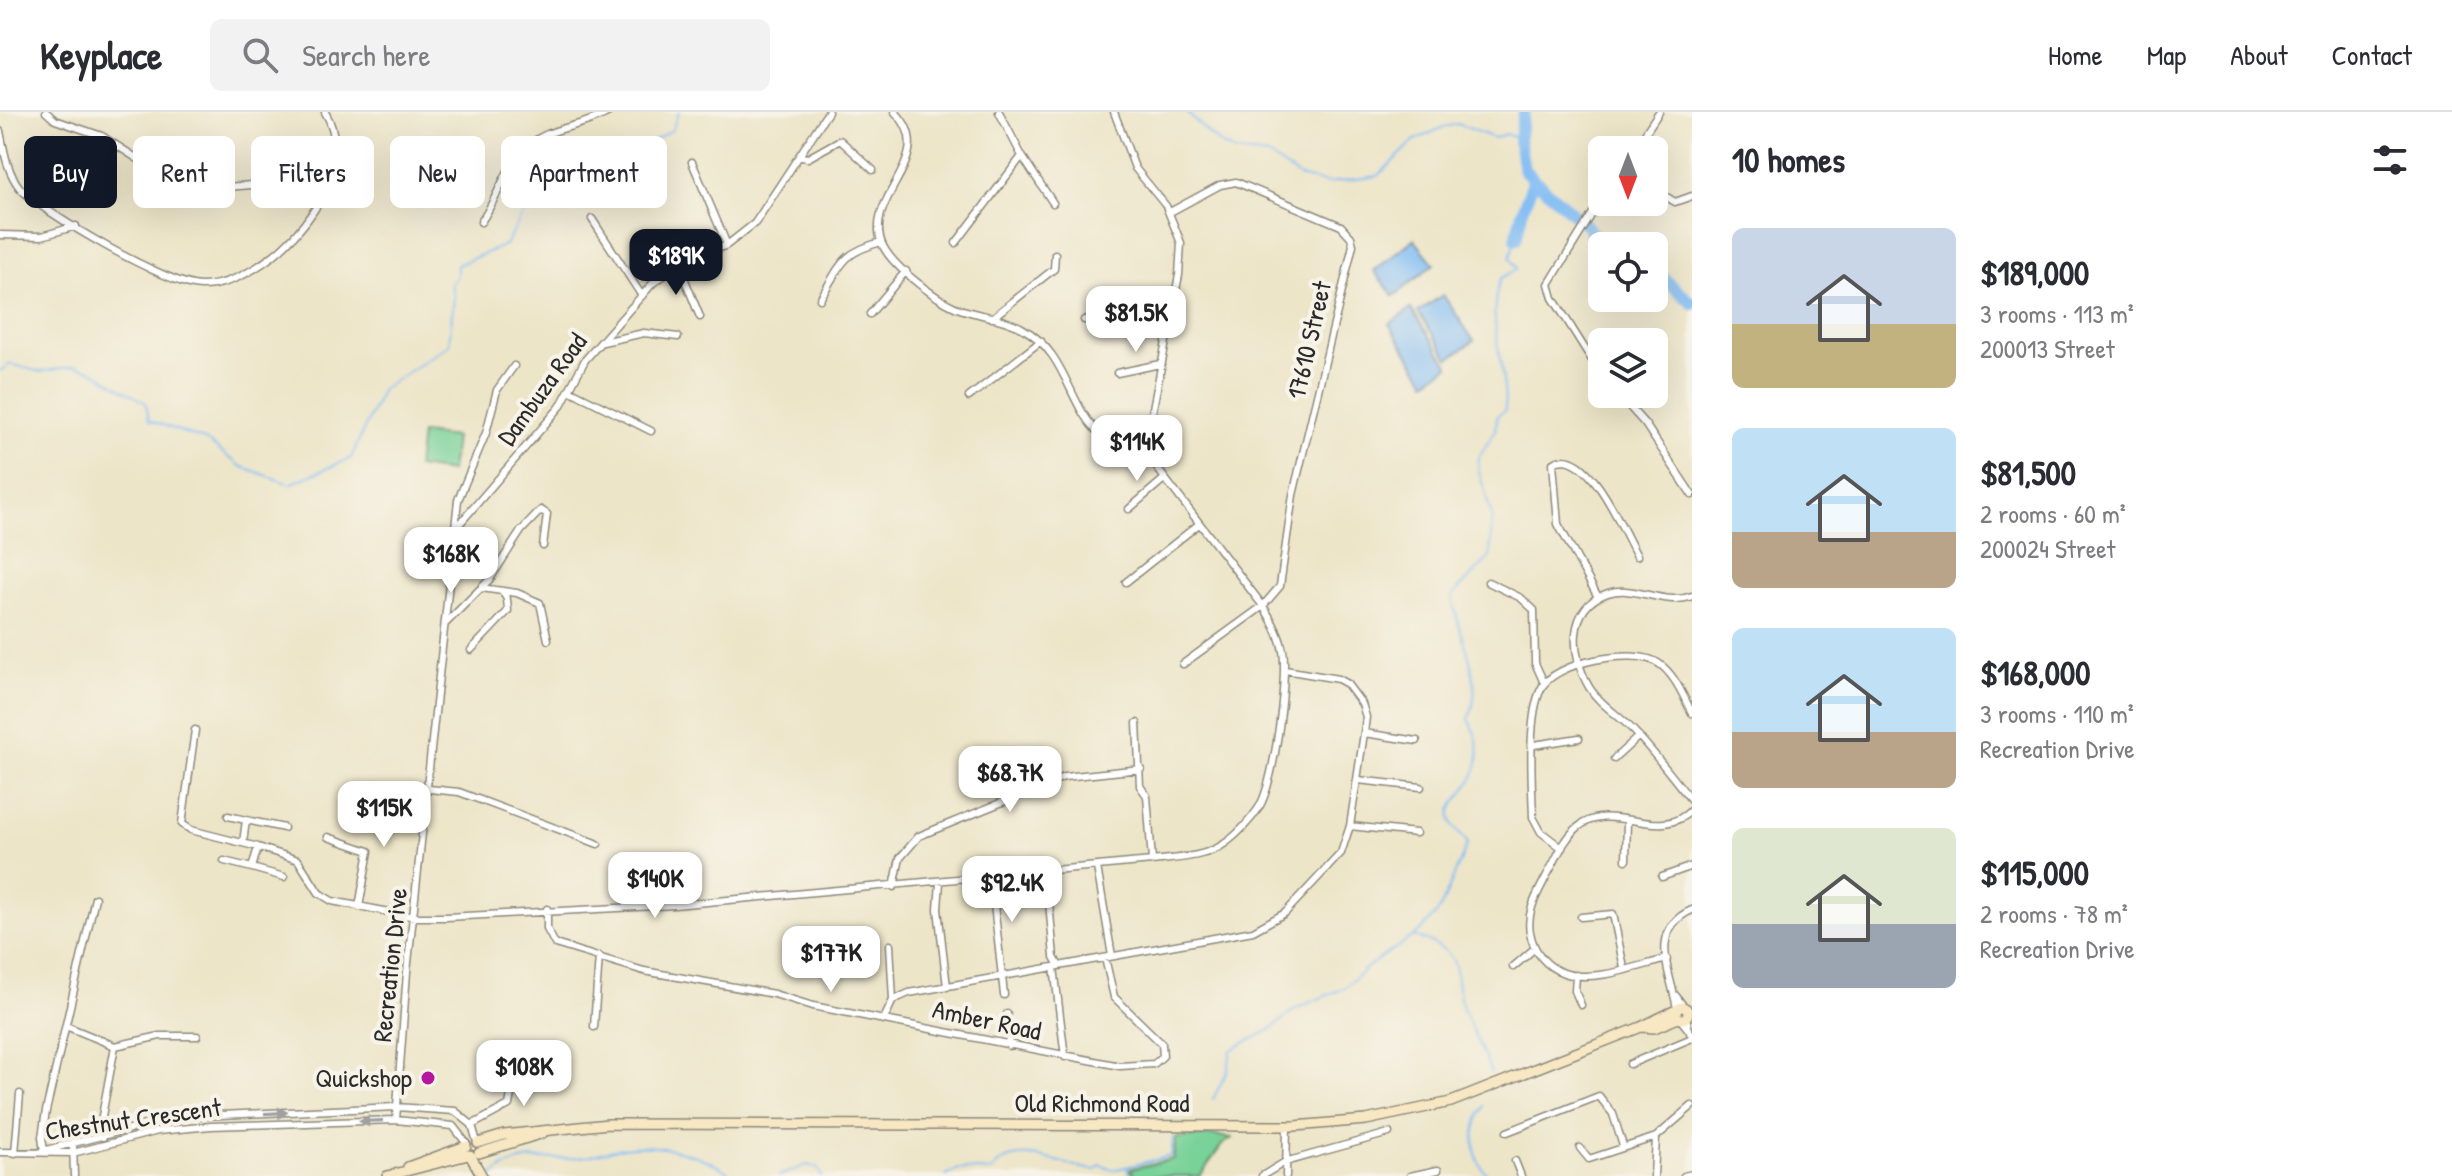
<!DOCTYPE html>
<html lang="en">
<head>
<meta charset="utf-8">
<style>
	:root { --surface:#fff; --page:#f2f2f3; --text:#2b2b33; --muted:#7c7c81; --line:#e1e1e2; --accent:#111827 }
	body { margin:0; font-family:"Patrick Hand",sans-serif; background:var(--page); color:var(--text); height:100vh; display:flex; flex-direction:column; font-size:30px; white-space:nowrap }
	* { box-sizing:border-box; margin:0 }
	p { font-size:26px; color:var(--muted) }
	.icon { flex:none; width:44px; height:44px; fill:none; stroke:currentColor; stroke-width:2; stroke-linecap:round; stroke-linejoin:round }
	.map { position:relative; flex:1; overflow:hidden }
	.drawer { display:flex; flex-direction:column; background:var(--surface); width:760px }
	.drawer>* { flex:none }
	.guide { position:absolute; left:24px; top:24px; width:760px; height:72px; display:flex; gap:16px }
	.needle { width:52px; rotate:180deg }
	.fabs { position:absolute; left:1588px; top:24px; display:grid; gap:16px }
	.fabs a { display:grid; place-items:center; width:80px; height:80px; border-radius:12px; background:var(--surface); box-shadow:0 8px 32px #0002; font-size:40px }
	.price { position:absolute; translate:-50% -68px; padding:0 18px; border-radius:16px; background:#fff; color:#222; font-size:26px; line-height:52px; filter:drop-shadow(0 2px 4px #0008) }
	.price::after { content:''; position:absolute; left:50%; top:48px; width:24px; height:18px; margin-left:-12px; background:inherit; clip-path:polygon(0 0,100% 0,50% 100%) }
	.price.selected { background:var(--accent); color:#fff }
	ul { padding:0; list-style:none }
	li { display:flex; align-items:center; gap:24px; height:200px; padding:0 40px }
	li span { display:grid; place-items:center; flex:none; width:224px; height:160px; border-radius:12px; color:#555 }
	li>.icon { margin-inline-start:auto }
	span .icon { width:96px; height:96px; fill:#fffc; stroke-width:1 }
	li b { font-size:34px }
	h2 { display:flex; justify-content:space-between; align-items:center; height:96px; padding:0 40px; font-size:34px }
	.pill { padding:0 28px; border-radius:12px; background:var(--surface); box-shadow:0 8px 32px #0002; font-size:28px; line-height:72px }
	.pill.selected { background:var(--accent); color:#fff }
	header { display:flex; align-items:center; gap:48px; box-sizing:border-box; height:112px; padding:0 40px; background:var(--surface); border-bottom:2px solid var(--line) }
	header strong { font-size:38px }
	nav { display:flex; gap:44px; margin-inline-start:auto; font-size:28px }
	.search { width:560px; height:72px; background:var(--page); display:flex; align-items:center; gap:20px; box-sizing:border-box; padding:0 28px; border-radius:12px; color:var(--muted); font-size:30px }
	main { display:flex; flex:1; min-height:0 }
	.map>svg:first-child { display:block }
</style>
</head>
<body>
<header>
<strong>Keyplace</strong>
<div class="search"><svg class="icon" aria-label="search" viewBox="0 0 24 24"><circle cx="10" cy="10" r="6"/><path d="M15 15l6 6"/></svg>Search here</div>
<nav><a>Home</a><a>Map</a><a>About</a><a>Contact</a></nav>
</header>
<main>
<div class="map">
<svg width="1692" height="1064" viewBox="0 0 1692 1064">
	<rect width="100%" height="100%" fill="#f7f3e8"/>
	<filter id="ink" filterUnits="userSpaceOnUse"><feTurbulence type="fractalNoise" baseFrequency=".0125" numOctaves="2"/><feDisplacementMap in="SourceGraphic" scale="16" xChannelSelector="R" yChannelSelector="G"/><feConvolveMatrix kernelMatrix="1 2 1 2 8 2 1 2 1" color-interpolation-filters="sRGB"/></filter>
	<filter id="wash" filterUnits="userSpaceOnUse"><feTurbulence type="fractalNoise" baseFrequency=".006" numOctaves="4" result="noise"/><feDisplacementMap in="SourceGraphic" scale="32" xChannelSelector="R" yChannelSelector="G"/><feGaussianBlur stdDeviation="1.8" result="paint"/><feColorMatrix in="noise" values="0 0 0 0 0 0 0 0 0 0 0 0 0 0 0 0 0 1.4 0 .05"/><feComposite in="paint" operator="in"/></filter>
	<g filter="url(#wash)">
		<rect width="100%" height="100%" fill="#ede5c8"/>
		<path fill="#79d298" stroke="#527e62" stroke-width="2" d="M421,321l34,4 -4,35 -34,-5z
			M1212,1023l20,3 -10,7 -22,31h-65l-5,-7 43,-10 3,-21z"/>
		<path fill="#82bdf4" stroke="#567490" stroke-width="2" d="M1414,127l20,25 -40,32 -20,-25z
			M1443,183l31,46 -25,17 -31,-46z
			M1411,197l38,57 -23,15 -37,-57z"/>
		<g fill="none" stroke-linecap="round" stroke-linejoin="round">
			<path stroke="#82bdf4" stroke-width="2" d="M1186,0l34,32 15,8 33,4 34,22 26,5 50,-7 37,-36 29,-13 14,-3 36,14 12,-4 13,5
				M0,259l10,-7 30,8 36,-6 15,4 55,33 3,17 58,21 33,25 50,18 61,-26 31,-69 67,-44 5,-50 -3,-11 6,-8v-11l48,-20 22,-37 18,-12 11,-18 37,-16 28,-3 51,-29 7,-18
				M1415,825c55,17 34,31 48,71 8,22 20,42 28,65
				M1213,987l15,-29 3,-20 39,-20 25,-21 49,-21 26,-23 51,-34 19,-22 28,-66c-5,-6 -13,-13 -16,-20 -13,-26 50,-40 17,-104 17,-42 -11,-82 -17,-123l38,-39 2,-40 -14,-49 1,-11 16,-26 2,-15 8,-5c2,-43 -21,-94 -4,-133l16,-9 -7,-11 6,-19
				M1484,994c-13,22 -14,52 5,70
				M1126,1056l6,8
				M493,1064c24,-23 50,-15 81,-18 17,-1 32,-7 49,-10 36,-6 82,6 111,28
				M779,1064l28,-11 11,3 3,8
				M946,1064l13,-7 33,2c23,-33 76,-2 104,-1l4,-5 13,5 58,-14 2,-19"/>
			<path stroke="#82bdf4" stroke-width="12" d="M1524,0l-5,27 5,31 63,56 15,21
				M1524,94l10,-27
				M1516,127l6,-27
				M1654,158l38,33"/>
		</g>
	</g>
	<g filter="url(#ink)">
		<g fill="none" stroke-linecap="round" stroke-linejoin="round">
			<g stroke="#8c887a" stroke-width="9">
				<path id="street" d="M46,0l9,8 47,16 67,43 44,9 65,-5 47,8
					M895,0c47,46 -35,86 -12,134 11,22 57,57 80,64 19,6 41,8 59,18 47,26 45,78 79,107l9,5 37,-1
					M999,0l23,44 31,47
					M0,19c4,20 7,41 20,57 22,25 149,98 181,98 68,0 165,-106 124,-174
					M1634,38l25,-38
					M801,45l7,1 32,-18 33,30
					M692,50l35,83
					M1654,77l21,13 17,-6
					M1602,86l-53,86 4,14 49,78
					M1170,100l50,-27 16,-3 105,44 10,11 2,8 -60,250 -13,91 -17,20 -80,58
					M592,107l50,77
					M481,110c16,-23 22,-50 42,-71 23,-26 59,-22 86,-39
					M0,123l42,1 34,-10
					M956,131l66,-87
					M679,153l21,52
					M820,187c21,-34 21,-46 61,-57
					M870,202l36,-43
					M992,206l62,-49 1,-15
					M1084,208l88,-16
					M603,230l41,-9 34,4
					M1117,261l43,-9
					M569,278l82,41
					M1618,282l27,30 47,71
					M969,285l72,-56
					M1129,397l35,-30
					M456,416l104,-121 25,-47 68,-77 26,-18 48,-20 28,-22 73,-111
					M1126,470l73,-58
					M1488,470l33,16 13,12 1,53 9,20
					M481,476l36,5 23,10 8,37
					M1692,484c-29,11 -56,-12 -84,-3 -42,14 -37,63 -19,94 10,17 30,28 44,43 21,22 39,47 59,71
					M1598,485l-40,-73 -5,-61c35,-20 70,68 84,93
					M445,512l45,-45 31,-48 20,-21 6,4 -4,32
					M471,538l37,-39 -1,-12 -5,-8
					M1137,611l3,63 7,10 5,65
					M195,618l-13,94 9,6 67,17
					M1364,621l53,8
					M1534,633l45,-7
					M1614,647l25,-23
					M1358,668l63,7
					M429,677l30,3 139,52
					M228,704l18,4
					M1350,714l66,7
					M328,725l41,14 -10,56
					M243,731l3,-23 38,8
					M1562,736l-21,-16 -8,-15c-1,-33 -6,-100 8,-128 12,-27 93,-42 117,-26 17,11 25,33 34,50
					M1626,748l1,-40
					M224,749l28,7
					M1097,755l15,89
					M1046,758l8,87 5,9
					M284,765l-32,-9 6,-21 40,13 21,33 13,8 83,16h31l228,-12 478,-44c23,-3 52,-3 72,-17 12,-8 26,-23 34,-35 16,-24 30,-129 25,-158 -3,-17 -11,-31 -20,-45l-106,-138 -10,-29 32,-164 2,-32 -15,-37 -31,-38 -21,-56
					M991,765l13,118
					M1662,765l30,-11
					M940,770l-2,27 9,78
					M894,775l6,-29 19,-22 145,-59 77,-8
					M547,797v20l8,15 89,27 130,23 39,12 307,60 34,-2 9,-8 -1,-12 -48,-47 -9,-39
					M1581,805l32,-3 11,54
					M890,833l3,55
					M1667,847c-30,7 -73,24 -103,14 -18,-6 -31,-22 -34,-41 -4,-21 8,-39 17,-57 9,-15 16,-35 30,-47 34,-30 83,17 115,-19
					M1054,855l11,90
					M1513,855l22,-19
					M1576,863l-1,16 6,14
					M1676,884l8,11
					M1677,896c-7,-36 -29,-79 15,-98
					M1007,902l2,32
					M1686,906l4,15
					M884,907l9,-19 16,-7 344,-62 32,-18 56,-60 9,-27 14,-93 2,-16 -4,-13 -15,-20 -9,-5 -53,-9
					M1680,907l12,15
					M66,914l49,20
					M594,915l5,-71
					M1630,952l62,-26
					M396,1008l11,-148 51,-472 28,-67 11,-43 17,-24
					M472,1013l37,-20 10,-56
					M1507,1020l92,-36 14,18 10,32
					M103,1025l-1,-21 13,-70 45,-10h37
					M73,1030l1,34
					M1580,1036l9,11 67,-22
					M42,1039l135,-34 219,-10 59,4 17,14 5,17
					M0,1040l73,1 85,-22 53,-5 185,-6 57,6 14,18
					M44,1040l-2,-15 4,-26 49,-213
					M15,1041l5,-59
					M1515,1049l6,15
					M1262,1064l23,-14 104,-29
					M1286,1064l1,-50
					M1410,1064l28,-6
					M1654,1064l2,-39 36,-31
					M1684,1064l8,-2"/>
			</g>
			<g stroke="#8c887a" stroke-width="12">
				<path id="secondary" d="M1676 901a6 6 0 1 1 12 0a6 6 0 1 1-12 0Z
					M1641,915l13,1 24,-10
					M478,1031l26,-8 104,-11 687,2 71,-6 85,-18 190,-75 35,-17
					M479,1041l64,-20
					M470,1043l12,21
					M408,1055l58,-21
					M387,1064l81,-21"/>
			</g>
			<use href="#street" stroke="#fff" stroke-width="6"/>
			<use href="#secondary" stroke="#f7e8c3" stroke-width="9"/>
		</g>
		<defs><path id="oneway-solid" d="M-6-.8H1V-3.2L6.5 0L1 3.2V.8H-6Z" transform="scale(2)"/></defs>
		<g fill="#a0a0a0">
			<use href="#oneway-solid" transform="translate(276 1001) rotate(-3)"/>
			<use href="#oneway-solid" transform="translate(371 1009) rotate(178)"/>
		</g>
	</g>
	<circle fill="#b5179e" stroke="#f7f3e8" stroke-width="3" cx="428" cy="966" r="8"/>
	<g text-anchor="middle" stroke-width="8" stroke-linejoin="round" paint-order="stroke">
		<g font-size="26" fill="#2b2b2b" stroke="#f7f3e8">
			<text transform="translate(1309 228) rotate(-77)" y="9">17610 Street</text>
			<text transform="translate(542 277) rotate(-54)" y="9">Dambuza Road</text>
			<text transform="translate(390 853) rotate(-84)" y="9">Recreation Drive</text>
			<text transform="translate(987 908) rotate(12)" y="9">Amber Road</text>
			<text x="1102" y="1000">Old Richmond Road</text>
			<text transform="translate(133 1007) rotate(-8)" y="9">Chestnut Crescent</text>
		</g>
		<g font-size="26" fill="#2b2b2b" stroke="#f7f3e8" text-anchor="end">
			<text x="412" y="975">Quickshop</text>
		</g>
	</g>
</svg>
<div class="fabs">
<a><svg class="needle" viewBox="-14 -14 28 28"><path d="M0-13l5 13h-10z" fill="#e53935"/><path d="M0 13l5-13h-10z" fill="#7c7c81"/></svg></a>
<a><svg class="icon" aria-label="locate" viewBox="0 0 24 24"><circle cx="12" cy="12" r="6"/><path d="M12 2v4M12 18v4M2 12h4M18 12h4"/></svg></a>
<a><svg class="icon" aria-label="layers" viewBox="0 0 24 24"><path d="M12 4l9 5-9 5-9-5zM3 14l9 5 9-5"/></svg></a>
</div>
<b class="price selected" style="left:676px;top:185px">$189K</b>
<b class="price" style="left:1136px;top:242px">$81.5K</b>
<b class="price" style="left:1137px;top:371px">$114K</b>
<b class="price" style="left:451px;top:483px">$168K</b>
<b class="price" style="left:1010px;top:702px">$68.7K</b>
<b class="price" style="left:384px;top:737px">$115K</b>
<b class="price" style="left:655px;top:808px">$140K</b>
<b class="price" style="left:1012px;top:812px">$92.4K</b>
<b class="price" style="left:831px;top:882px">$177K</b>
<b class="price" style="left:524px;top:996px">$108K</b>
<div class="guide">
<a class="pill selected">Buy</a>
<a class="pill">Rent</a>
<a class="pill">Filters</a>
<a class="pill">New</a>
<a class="pill">Apartment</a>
</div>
</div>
<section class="drawer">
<h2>10 homes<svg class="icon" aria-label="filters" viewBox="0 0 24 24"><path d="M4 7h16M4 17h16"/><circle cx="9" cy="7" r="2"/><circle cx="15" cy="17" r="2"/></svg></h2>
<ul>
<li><span style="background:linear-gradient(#c9d6e8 60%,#c2b280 0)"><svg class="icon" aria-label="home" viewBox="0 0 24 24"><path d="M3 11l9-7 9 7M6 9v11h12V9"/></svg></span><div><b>$189,000</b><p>3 rooms · 113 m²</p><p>200013 Street</p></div></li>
<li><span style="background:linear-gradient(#bfe0f5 65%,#b9a48a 0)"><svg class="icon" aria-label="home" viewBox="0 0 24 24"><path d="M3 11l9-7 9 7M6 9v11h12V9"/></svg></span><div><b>$81,500</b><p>2 rooms · 60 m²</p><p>200024 Street</p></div></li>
<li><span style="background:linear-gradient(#bfe0f5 65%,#b9a48a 0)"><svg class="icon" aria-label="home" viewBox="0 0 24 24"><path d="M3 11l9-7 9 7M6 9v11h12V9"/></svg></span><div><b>$168,000</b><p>3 rooms · 110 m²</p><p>Recreation Drive</p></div></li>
<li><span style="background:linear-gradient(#dfe7d0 60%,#9aa5b1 0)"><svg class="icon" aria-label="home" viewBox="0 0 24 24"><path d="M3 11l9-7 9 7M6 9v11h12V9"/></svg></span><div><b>$115,000</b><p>2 rooms · 78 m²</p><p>Recreation Drive</p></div></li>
</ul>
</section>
</main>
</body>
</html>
